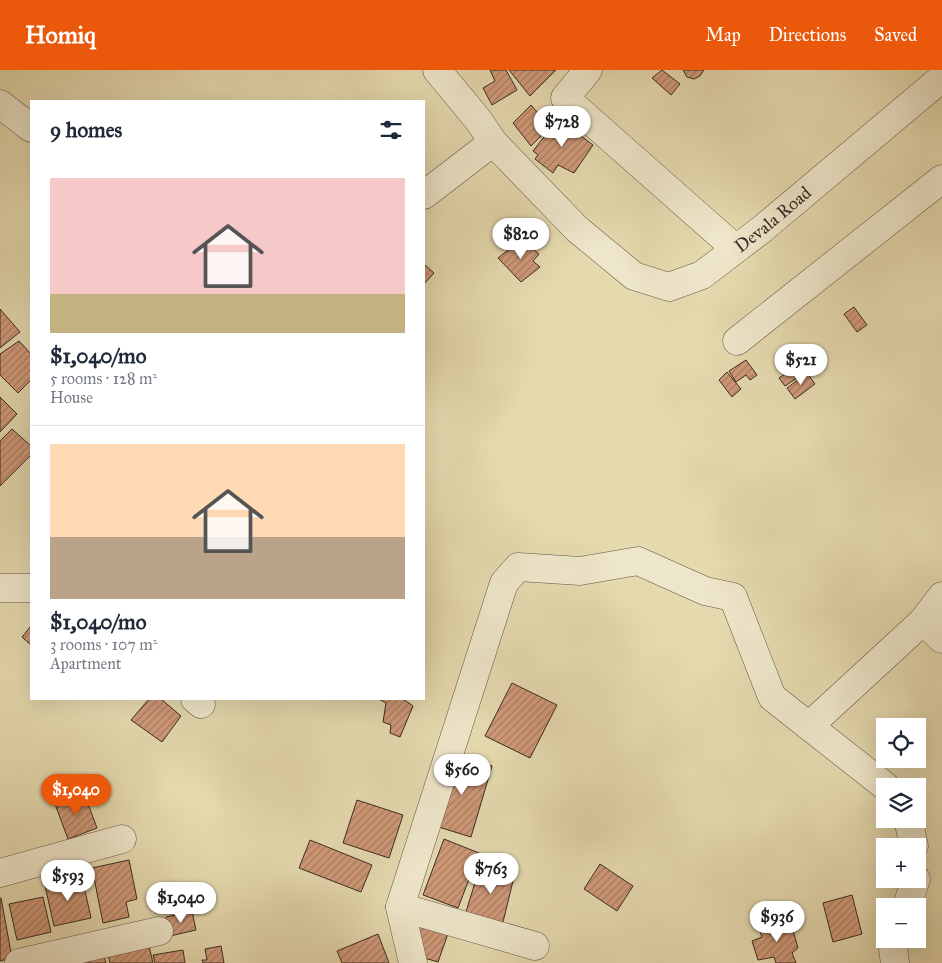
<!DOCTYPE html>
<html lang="en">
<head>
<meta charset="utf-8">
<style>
	:root { --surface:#fff; --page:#f6f6f7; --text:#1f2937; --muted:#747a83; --line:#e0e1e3; --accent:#ea580c }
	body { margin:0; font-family:"IM FELL Great Primer",serif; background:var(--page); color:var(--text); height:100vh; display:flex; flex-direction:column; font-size:19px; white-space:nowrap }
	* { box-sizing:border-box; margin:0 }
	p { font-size:16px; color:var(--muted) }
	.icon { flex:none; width:28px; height:28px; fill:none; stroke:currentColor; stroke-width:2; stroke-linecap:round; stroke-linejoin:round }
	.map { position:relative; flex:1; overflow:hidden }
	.details { position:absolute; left:30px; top:30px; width:395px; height:600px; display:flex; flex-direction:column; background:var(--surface); border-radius:0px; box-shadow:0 5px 20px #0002 }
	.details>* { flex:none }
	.fabs { position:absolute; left:876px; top:648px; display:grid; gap:10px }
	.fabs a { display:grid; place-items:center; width:50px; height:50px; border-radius:0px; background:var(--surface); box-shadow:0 5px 20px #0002; font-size:25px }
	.price { position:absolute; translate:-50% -42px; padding:0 11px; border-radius:18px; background:#fff; color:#222; font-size:16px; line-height:32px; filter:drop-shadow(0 1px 2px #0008) }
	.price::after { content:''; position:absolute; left:50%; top:30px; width:15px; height:11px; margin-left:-8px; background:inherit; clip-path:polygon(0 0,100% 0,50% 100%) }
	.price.on { background:var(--accent); color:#fff }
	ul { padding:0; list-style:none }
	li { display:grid; align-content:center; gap:10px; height:265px; padding:0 20px }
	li+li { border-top:1px solid var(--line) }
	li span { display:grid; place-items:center; height:155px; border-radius:0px; color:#555 }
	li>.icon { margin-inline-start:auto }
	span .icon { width:90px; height:90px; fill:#fffc; stroke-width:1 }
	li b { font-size:21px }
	h2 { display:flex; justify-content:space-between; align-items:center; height:60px; padding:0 20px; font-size:21px }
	header { display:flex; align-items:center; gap:30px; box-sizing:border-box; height:70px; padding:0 25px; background:var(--accent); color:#fff }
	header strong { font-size:24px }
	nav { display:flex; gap:28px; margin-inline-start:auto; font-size:18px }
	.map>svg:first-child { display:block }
</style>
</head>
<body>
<header>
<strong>Homiq</strong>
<nav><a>Map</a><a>Directions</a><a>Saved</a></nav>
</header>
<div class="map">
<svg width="942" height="893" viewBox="0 0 942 893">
	<defs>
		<pattern id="building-hatch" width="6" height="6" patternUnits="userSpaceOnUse" patternTransform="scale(1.25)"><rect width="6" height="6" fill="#d09978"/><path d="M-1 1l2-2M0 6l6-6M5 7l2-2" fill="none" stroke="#aa7d62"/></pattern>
	</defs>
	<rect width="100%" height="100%" fill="#e5d9ae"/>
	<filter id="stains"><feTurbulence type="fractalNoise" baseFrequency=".004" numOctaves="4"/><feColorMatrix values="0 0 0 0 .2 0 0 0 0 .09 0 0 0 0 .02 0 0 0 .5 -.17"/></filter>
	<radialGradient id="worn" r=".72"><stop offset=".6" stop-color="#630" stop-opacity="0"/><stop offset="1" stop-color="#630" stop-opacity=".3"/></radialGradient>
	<path fill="url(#building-hatch)" stroke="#392b26" d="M490,0h16l11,20 -25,15 -9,-17 12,-7z
		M509,0h47l-26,26z
		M662,0l18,14 -9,11 -19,-17z
		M683,0h21l-4,6 -6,3 -7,-2z
		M531,35l19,22 -19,19 -18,-23z
		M558,49l35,26 -19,28 -16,-8 -5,8 -18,-14 3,-4 -5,-4z
		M522,169l17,15 -6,7 7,6 -19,15 -23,-24z
		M424,194l10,9 -10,11z
		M854,237l13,18 -10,7 -13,-18z
		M0,239l20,23 -20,16z
		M19,271l12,13v26l-13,13 -18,-18v-21z
		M746,290l11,15 -7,5 -4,-5 -10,7 -7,-11z
		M800,294l6,8 -21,14 -6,-8z
		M727,302l14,17 -9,8 -13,-17z
		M807,303l8,11 -20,15 -8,-11z
		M0,327l17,17 -17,18z
		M12,359l19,17v9l-31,31v-45z
		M31,556v19l-9,-8z
		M512,613l45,22 -27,53 -45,-22z
		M149,629h12l20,17 -19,26 -31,-22z
		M379,629h24l10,7 -13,31 -10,-4 1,-8 -8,-3 3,-19z
		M453,685l39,11 -21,71 -39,-12z
		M84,723l13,35 -29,11 -13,-35z
		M357,730l46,15 -14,43 -46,-15z
		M444,769l35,14 -21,55 -35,-13z
		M310,770l62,25 -11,27 -62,-24z
		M129,790l8,39 -11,3 3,15 -26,6 -11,-55z
		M481,793l34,10 -13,53 -37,-11z
		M600,794l33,22 -16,25 -33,-22z
		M82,807l9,41 -37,8 -9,-40z
		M852,825l10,39 -29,8 -10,-39z
		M43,827l8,35 -34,8 -8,-36z
		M1,828l11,60 -12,3v-63z
		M192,841l4,19 -26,6 -4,-19z
		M790,850l8,28 -6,5 4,10h-20l-2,-6 -16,3 -6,-19 10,-4 -3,-8z
		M420,852l30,6 -12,34 -24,-7 -7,-27z
		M378,864l11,29h-47l-5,-12z
		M149,876l4,17h-43l-2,-9z
		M221,876l3,17h-21l-1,-3h5l-2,-11z
		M183,880l2,13h-30l-2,-8z
		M104,886l2,7h-38z"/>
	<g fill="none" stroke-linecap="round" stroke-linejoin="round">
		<g stroke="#645648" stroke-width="29">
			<g id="minor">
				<path id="s1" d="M437,0l42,51 14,21 84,87 57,47 35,11 33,-12 59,-45 181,-152"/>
				<path d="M588,0l-23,28 171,151"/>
				<path d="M0,34l31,24"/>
				<path d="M424,125l69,-53"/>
				<path d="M737,271l205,-162"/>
				<path d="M0,518h31"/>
				<path d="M923,551l19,18"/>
				<path d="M195,629l6,5"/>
				<path d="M809,656l114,-105 19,-25"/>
				<path d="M908,749l6,27"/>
				<path d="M0,803l122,-34"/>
				<path d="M907,836l9,-27"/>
				<path d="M400,837l135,39"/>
				<path d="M19,893l140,-32"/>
				<path d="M413,893l-13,-56 104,-324 14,-16 62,4 58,-10 67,30 28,6 39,100 113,89"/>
				<path d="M895,893l-2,-14 3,-10"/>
			</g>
		</g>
		<use href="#minor" stroke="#eee6ca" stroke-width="28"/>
	</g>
	<g text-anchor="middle" stroke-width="4" stroke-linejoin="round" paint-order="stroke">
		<g font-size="18" fill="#392b26" stroke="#eee6ca">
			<text dy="6" stroke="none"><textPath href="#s1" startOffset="448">Devala Road</textPath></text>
		</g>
	</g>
	<rect width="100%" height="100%" filter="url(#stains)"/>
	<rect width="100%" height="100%" fill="url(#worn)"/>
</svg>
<div class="fabs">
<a><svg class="icon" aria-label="locate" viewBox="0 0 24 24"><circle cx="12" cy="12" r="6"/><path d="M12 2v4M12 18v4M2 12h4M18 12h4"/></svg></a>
<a><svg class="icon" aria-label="layers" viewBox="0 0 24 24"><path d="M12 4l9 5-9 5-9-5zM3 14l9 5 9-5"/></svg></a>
<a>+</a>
<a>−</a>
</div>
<b class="price" style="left:562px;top:78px">$728</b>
<b class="price" style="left:521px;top:190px">$820</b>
<b class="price" style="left:801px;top:316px">$521</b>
<b class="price" style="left:462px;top:726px">$560</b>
<b class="price on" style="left:76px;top:746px">$1,040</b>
<b class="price" style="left:491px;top:825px">$763</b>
<b class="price" style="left:68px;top:832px">$593</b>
<b class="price" style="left:181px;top:854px">$1,040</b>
<b class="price" style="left:777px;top:873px">$936</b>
<section class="details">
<h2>9 homes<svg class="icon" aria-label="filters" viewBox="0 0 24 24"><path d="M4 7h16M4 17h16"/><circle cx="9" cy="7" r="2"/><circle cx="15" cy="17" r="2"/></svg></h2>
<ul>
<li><span style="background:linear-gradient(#f6c9c9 75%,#c2b280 0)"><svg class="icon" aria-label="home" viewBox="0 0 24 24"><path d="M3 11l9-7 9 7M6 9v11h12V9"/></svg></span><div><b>$1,040/mo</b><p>5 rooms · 128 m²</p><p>House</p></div></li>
<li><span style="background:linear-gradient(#ffd9b3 60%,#b9a48a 0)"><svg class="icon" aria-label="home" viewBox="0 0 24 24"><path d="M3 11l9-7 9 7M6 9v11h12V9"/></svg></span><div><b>$1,040/mo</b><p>3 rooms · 107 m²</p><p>Apartment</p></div></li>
</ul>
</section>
</div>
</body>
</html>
